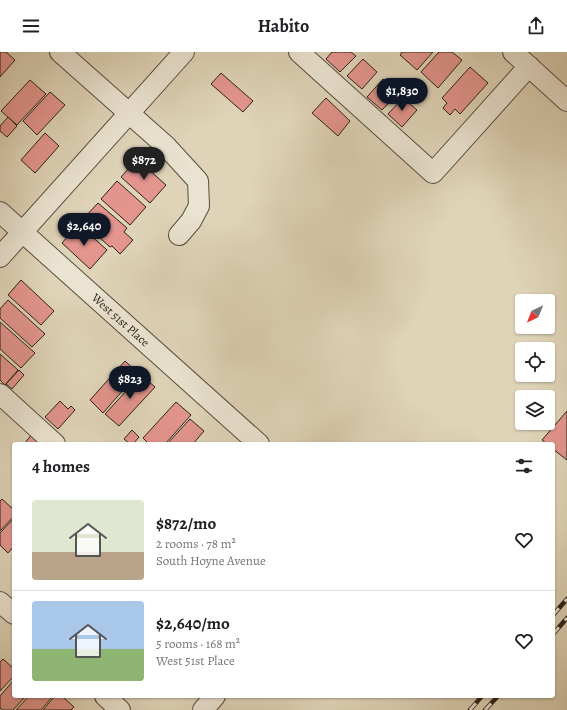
<!DOCTYPE html>
<html lang="en">
<head>
<meta charset="utf-8">
<style>
	:root { --surface:#fff; --page:#f6f6f6; --text:#202124; --muted:#757577; --line:#e0e0e0; --accent:#111827 }
	body { margin:0; font-family:Alegreya,serif; background:var(--page); color:var(--text); height:100vh; display:flex; flex-direction:column; font-size:15px; white-space:nowrap }
	* { box-sizing:border-box; margin:0 }
	p { font-size:13px; color:var(--muted) }
	.icon { flex:none; width:22px; height:22px; fill:none; stroke:currentColor; stroke-width:2; stroke-linecap:round; stroke-linejoin:round }
	.map { position:relative; flex:1; overflow:hidden }
	.panel { position:absolute; left:12px; top:390px; width:543px; height:256px; display:flex; flex-direction:column; background:var(--surface); border-radius:4px; box-shadow:0 1px 3px #0004 }
	.panel>* { flex:none }
	.needle { width:26px; rotate:223deg }
	.tools { position:absolute; left:515px; top:242px; display:grid; gap:8px }
	.tools a { display:grid; place-items:center; width:40px; height:40px; border-radius:4px; background:var(--surface); box-shadow:0 1px 3px #0004; font-size:20px }
	.price { position:absolute; translate:-50% -34px; padding:0 9px; border-radius:14px; background:var(--accent); color:#fff; font-size:13px; line-height:26px; filter:drop-shadow(0 1px 2px #0008) }
	.price::after { content:''; position:absolute; left:50%; top:24px; width:12px; height:9px; margin-left:-6px; background:inherit; clip-path:polygon(0 0,100% 0,50% 100%) }
	.price.selected { background:#222; color:#fff }
	ul { padding:0; list-style:none }
	li { display:flex; align-items:center; gap:12px; height:100px; padding:0 20px }
	li+li { border-top:1px solid var(--line) }
	li span { display:grid; place-items:center; flex:none; width:112px; height:80px; border-radius:4px; color:#555 }
	li>.icon { margin-inline-start:auto }
	span .icon { width:48px; height:48px; fill:#fffc; stroke-width:1 }
	li b { font-size:17px }
	h2 { display:flex; justify-content:space-between; align-items:center; height:48px; padding:0 20px; font-size:17px }
	header { display:flex; justify-content:space-between; align-items:center; height:52px; padding:0 20px; background:var(--surface); font-size:18px; font-weight:700 }
	.map>svg:first-child { display:block }
</style>
</head>
<body>
<header><svg class="icon" aria-label="menu" viewBox="0 0 24 24"><path d="M4 6h16M4 12h16M4 18h16"/></svg>Habito<svg class="icon" aria-label="share" viewBox="0 0 24 24"><path d="M12 15V3M7 8l5-5 5 5M5 13v7h14v-7"/></svg></header>
<div class="map">
<svg width="567" height="658" viewBox="0 0 567 658">
	<rect width="100%" height="100%" fill="#dfd4b8"/>
	<filter id="stains"><feTurbulence type="fractalNoise" baseFrequency=".005" numOctaves="4"/><feColorMatrix values="0 0 0 0 .2 0 0 0 0 .09 0 0 0 0 .02 0 0 0 .5 -.17"/></filter>
	<radialGradient id="worn" r=".72"><stop offset=".6" stop-color="#630" stop-opacity="0"/><stop offset="1" stop-color="#630" stop-opacity=".3"/></radialGradient>
	<path fill="#e3958e" stroke="#2b2119" d="M0,0h6l9,8 -15,17z
		M332,0h19l5,4 -16,16 -14,-13z
		M402,0h31l-16,18 -17,-15z
		M439,0h13l10,8 -24,28 -17,-16z
		M363,7l14,13 -15,17 -15,-13z
		M470,15l18,16 -28,31 -5,-5 -5,6 -7,-7 4,-5 -5,-5z
		M221,21l32,28 -10,11 -32,-28z
		M383,27l15,14 -16,17 -15,-13z
		M30,28l16,14 -29,31 -16,-14z
		M50,40l15,13 -28,30 -14,-14z
		M326,46l24,23 -12,15 -26,-23z
		M403,46l14,12 -15,17 -14,-13z
		M8,65l9,9 -10,11 -7,-6v-5z
		M45,81l14,13 -24,27 -14,-13z
		M137,107l29,26 -16,18 -29,-26z
		M117,129l29,26 -16,18 -29,-26z
		M98,151l29,25 -3,4 9,8 -13,14 -8,-8 -2,1 -29,-26z
		M78,172l29,26 -17,19 -28,-26z
		M21,228l33,31 -13,14 -33,-30z
		M8,248l37,34 -13,13 -32,-29v-9z
		M0,270l35,31 -14,15 -21,-19z
		M0,302l18,16 -13,15 -5,-5z
		M125,309l13,12 -35,40 -13,-13z
		M19,318l5,5 -12,14 -6,-5z
		M141,323l14,12 -36,39 -14,-12z
		M60,349l8,8 3,-3 4,4 -17,19 -13,-12z
		M176,350l15,13 -26,29h-16l-6,-6z
		M567,359v49l-14,-11v-5h-6l-5,-4z
		M190,367l14,12 -11,13h-26z
		M132,378l7,7 -6,7h-3l-6,-5z
		M33,381l12,11h-21z
		M2,447l12,11v6l-14,15v-30z
		M14,466v28l-6,7 -8,-8v-12z
		M3,607l11,10v7l-14,15v-29z
		M14,628v16h12l-13,14h-10l-3,-2v-12z
		M29,644h24l-12,14h-25z
		M55,644h7l12,11 -3,3h-28z"/>
	<g fill="none" stroke-linecap="round" stroke-linejoin="round">
		<g stroke="#584e41" stroke-width="22">
			<g id="minor">
				<path d="M60,0l106,94 32,35 1,25 -8,15 -12,14"/>
				<path d="M299,0l134,121 96,-107"/>
				<path d="M513,0l54,49"/>
				<path id="s1" d="M0,160l259,232"/>
				<path d="M0,205l184,-205"/>
				<path d="M0,342l55,50"/>
				<path d="M0,550l14,12"/>
				<path d="M105,644l15,14"/>
				<path d="M203,658l12,-14"/>
			</g>
		</g>
		<use href="#minor" stroke="#eae3d1" stroke-width="20"/>
		<g stroke="#2b2119" stroke-width="4.5">
			<path id="rail" d="M553,563l14,-16
				M553,582l14,-16
				M470,658l12,-14
				M485,658l13,-14"/>
		</g>
		<use href="#rail" stroke="#eae3d1" stroke-width="3" stroke-dasharray="9" stroke-linecap="butt"/>
	</g>
	<g text-anchor="middle" stroke-width="3" stroke-linejoin="round" paint-order="stroke">
		<g font-size="12" fill="#2b2119" stroke="#eae3d1">
			<text dy="4" stroke="none"><textPath href="#s1" startOffset="162">West 51st Place</textPath></text>
		</g>
	</g>
	<rect width="100%" height="100%" filter="url(#stains)"/>
	<rect width="100%" height="100%" fill="url(#worn)"/>
</svg>
<div class="tools">
<a><svg class="needle" viewBox="-14 -14 28 28"><path d="M0-13l5 13h-10z" fill="#e53935"/><path d="M0 13l5-13h-10z" fill="#757577"/></svg></a>
<a><svg class="icon" aria-label="locate" viewBox="0 0 24 24"><circle cx="12" cy="12" r="6"/><path d="M12 2v4M12 18v4M2 12h4M18 12h4"/></svg></a>
<a><svg class="icon" aria-label="layers" viewBox="0 0 24 24"><path d="M12 4l9 5-9 5-9-5zM3 14l9 5 9-5"/></svg></a>
</div>
<b class="price" style="left:402px;top:60px">$1,830</b>
<b class="price selected" style="left:144px;top:129px">$872</b>
<b class="price" style="left:84px;top:195px">$2,640</b>
<b class="price" style="left:130px;top:348px">$823</b>
<section class="panel">
<h2>4 homes<svg class="icon" aria-label="filters" viewBox="0 0 24 24"><path d="M4 7h16M4 17h16"/><circle cx="9" cy="7" r="2"/><circle cx="15" cy="17" r="2"/></svg></h2>
<ul>
<li><span style="background:linear-gradient(#dfe7d0 65%,#b9a48a 0)"><svg class="icon" aria-label="home" viewBox="0 0 24 24"><path d="M3 11l9-7 9 7M6 9v11h12V9"/></svg></span><div><b>$872/mo</b><p>2 rooms · 78 m²</p><p>South Hoyne Avenue</p></div><svg class="icon" aria-label="heart" viewBox="0 0 24 24"><path d="M12 20l-8-8c-3-5 5-10 8-4 3-6 11-1 8 4z"/></svg></li>
<li><span style="background:linear-gradient(#a9c7e8 60%,#8fb573 0)"><svg class="icon" aria-label="home" viewBox="0 0 24 24"><path d="M3 11l9-7 9 7M6 9v11h12V9"/></svg></span><div><b>$2,640/mo</b><p>5 rooms · 168 m²</p><p>West 51st Place</p></div><svg class="icon" aria-label="heart" viewBox="0 0 24 24"><path d="M12 20l-8-8c-3-5 5-10 8-4 3-6 11-1 8 4z"/></svg></li>
</ul>
</section>
</div>
</body>
</html>
